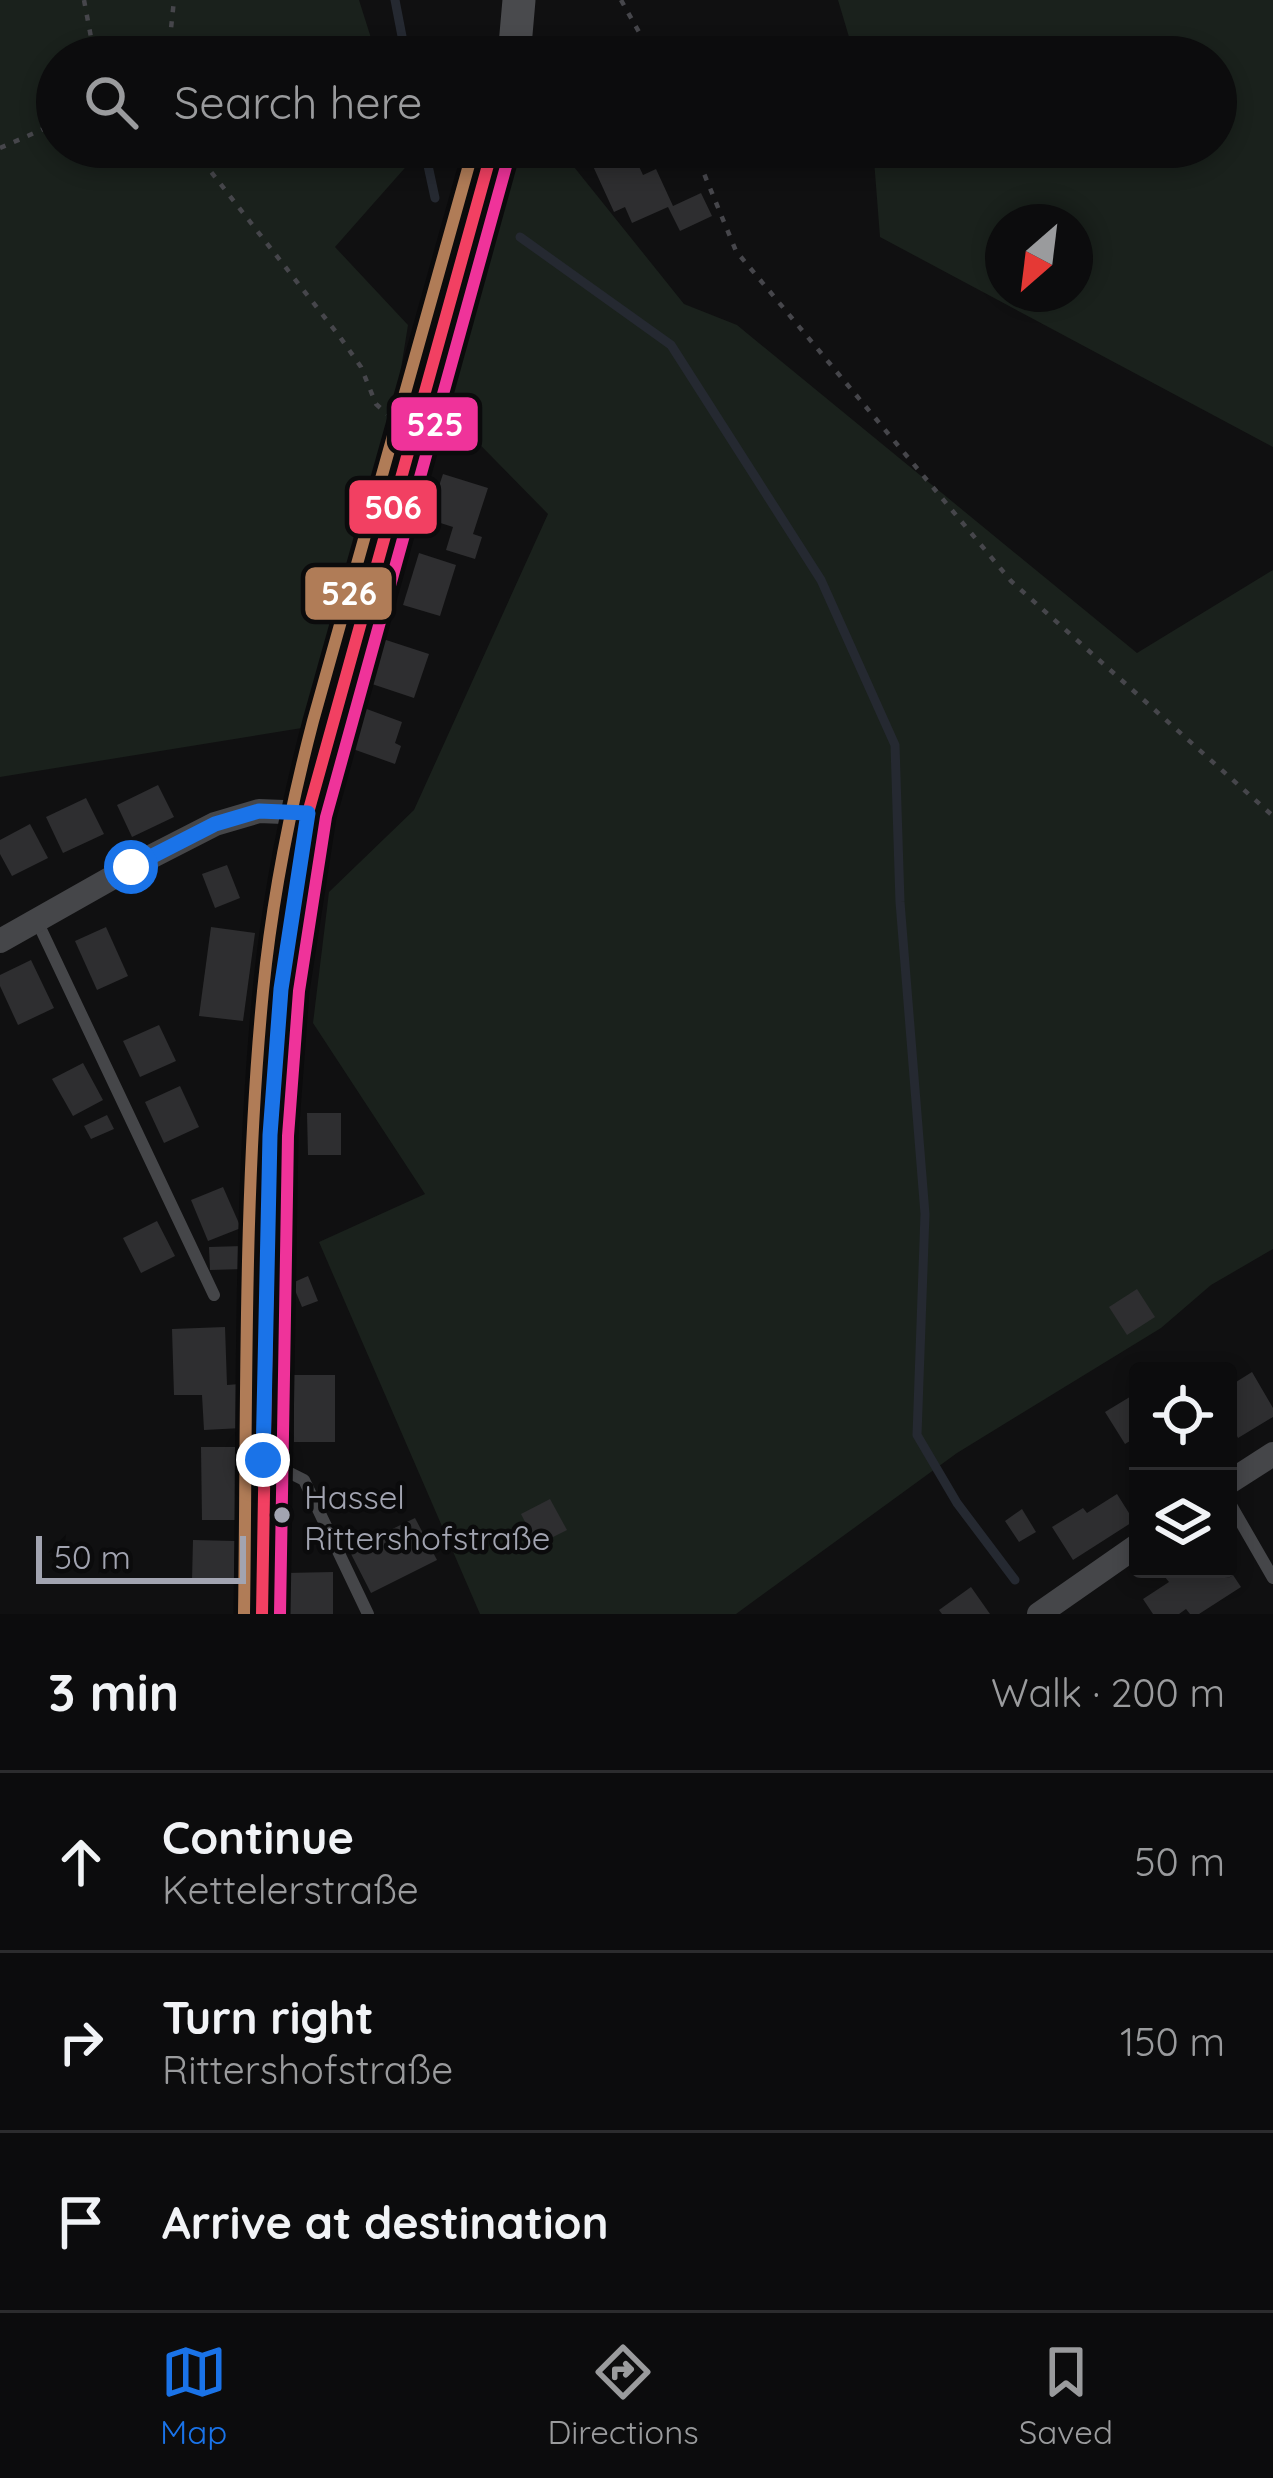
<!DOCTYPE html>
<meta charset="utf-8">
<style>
body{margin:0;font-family:Quicksand,sans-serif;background:#151516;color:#f1f3f6}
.controls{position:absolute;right:36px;bottom:36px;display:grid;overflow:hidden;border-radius:12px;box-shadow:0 6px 18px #0003}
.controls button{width:108px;height:108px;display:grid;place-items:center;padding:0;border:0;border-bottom:3px solid #2c2c2e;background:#0c0c0d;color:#f1f3f6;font:60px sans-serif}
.compass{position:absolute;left:985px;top:204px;width:108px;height:108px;border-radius:50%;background:#0c0c0d;box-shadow:0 6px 18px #0003;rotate:208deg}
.scale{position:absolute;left:36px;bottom:30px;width:210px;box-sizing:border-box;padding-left:12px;border:6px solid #a2a4b1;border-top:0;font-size:33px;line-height:42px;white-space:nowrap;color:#a2a4b1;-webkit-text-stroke:9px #0b0b0c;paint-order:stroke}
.stop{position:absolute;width:36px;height:36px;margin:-27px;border:9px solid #1a73e8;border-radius:50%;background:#fff}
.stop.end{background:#1a73e8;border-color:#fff;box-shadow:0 3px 12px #0008}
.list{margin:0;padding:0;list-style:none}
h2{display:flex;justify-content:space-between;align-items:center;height:156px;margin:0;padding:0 48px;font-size:51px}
h2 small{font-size:39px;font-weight:400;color:#9a9b9d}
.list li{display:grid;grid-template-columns:78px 1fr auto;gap:36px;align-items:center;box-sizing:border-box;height:180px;padding:0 48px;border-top:3px solid #2c2c2e}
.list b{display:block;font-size:45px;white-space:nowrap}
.list p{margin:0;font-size:39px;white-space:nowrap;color:#9a9b9d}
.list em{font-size:39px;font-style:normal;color:#9a9b9d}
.icon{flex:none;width:66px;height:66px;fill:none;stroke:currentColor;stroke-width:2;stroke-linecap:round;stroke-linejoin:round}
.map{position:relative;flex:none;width:1273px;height:1614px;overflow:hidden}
.search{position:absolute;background:#0c0c0d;box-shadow:0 6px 18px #0003;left:36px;right:36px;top:36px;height:132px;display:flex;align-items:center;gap:30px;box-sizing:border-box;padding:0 42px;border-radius:66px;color:#9a9b9d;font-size:45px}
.sheet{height:696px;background:#0c0c0d}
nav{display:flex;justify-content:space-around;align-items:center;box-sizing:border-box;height:168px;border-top:3px solid #2c2c2e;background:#0c0c0d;font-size:33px;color:#9a9b9d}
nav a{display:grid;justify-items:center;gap:6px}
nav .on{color:#1a73e8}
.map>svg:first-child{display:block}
.green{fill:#1a211c;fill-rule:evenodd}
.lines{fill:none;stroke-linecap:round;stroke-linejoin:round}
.stream{stroke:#252931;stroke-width:9}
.building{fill:#2e2e30}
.path{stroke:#46464b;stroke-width:4.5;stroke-dasharray:6 9;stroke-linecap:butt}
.service{stroke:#454649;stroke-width:12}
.minor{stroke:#454649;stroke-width:24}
.secondary{stroke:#494a4d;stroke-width:33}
.bus-1-casing{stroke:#0b0b0c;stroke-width:21}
.bus-2-casing{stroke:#0b0b0c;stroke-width:21}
.bus-3-casing{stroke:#0b0b0c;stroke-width:21}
.bus-1{stroke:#f24062;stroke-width:12}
.bus-2{stroke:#ef339a;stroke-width:12}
.bus-3{stroke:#b07c57;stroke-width:12}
.route{stroke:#1a73e8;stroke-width:15}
.bus-dot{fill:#a2a4b1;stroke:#0b0b0c;stroke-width:4.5}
.labels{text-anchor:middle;stroke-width:9;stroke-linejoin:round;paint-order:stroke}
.bus-label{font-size:33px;fill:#a2a4b1;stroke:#0b0b0c;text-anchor:start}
.line-badge{stroke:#0b0b0c;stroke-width:4.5}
.badge-label{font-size:33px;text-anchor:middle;font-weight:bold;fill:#fff}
</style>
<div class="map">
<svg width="1273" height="1614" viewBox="0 0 1273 1614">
<rect width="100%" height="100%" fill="#101011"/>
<!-- green -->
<g class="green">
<polygon points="0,0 359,0 377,57 57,57 57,147 406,147 411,161 335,247 408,325 399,381 308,727 0,777"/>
<path d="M 838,0 L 1273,0 L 1273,447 L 880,237 L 873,147 L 1216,147 L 1216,57 L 855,57 ZM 1003,222 L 1075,222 L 1075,294 L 1003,294 Z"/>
<polygon points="521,147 558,147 684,304 737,325 1137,653 1273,570 1273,1249 1211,1285 1161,1328 957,1453 736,1614 480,1614 319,1242 425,1194 313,1023 329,892 414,810 548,514 442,406"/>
</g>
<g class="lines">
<!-- stream -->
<g class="stream">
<polyline points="395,0 406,57"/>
<polyline points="424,147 435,198"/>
<polyline points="520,237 671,345 821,580 895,745 900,902 925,1214 917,1435 957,1503 1015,1580"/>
</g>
</g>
<!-- building -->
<g class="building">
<polygon points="600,147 630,147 643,175 656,169 673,206 701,193 712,216 680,231 668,207 632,223 625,207 614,212 587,153"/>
<polygon points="443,474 488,488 473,534 482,537 475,559 446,550 453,527 428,519"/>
<polygon points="419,553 456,565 440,616 403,605"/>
<polygon points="383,639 429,654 414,698 369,683"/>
<polygon points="364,708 402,722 395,743 401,746 395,764 350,748"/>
<polygon points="158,785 174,817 132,837 117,805"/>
<polygon points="86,798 104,834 63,853 46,817"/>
<polygon points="30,824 48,858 12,876 0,854 0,840"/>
<polygon points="227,865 240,898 215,908 202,874"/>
<polygon points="106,927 128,976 97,990 75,941"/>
<polygon points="211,927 255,933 243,1021 199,1016"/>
<polygon points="31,960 54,1008 18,1025 0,986 0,975"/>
<polygon points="159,1025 176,1061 140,1077 123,1041"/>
<polygon points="83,1063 103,1100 73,1116 52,1079"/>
<polygon points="180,1086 199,1127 164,1143 145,1102"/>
<polygon points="307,1113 341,1113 341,1155 308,1155"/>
<polygon points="107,1115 114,1129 91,1139 84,1126"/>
<polygon points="223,1187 241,1228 208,1241 191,1200"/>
<polygon points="157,1221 175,1256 141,1273 123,1238"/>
<polygon points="243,1246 244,1269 210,1270 209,1247"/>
<polygon points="308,1276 318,1301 302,1307 292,1283"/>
<polygon points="1137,1289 1155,1317 1127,1335 1109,1307"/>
<polygon points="225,1327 227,1385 240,1384 242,1428 204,1430 202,1395 174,1395 172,1329"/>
<polygon points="1252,1372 1273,1408 1273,1417 1238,1438 1236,1434 1228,1438 1228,1387"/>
<rect x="294" y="1375" width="41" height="67"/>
<polygon points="1133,1395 1138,1403 1138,1436 1125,1444 1105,1412"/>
<polygon points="201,1447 239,1447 240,1520 202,1520"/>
<polygon points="1117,1494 1134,1521 1073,1560 1052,1527 1083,1508 1087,1513"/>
<polygon points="550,1499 567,1530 537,1545 521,1514"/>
<polygon points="1022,1509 1036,1532 1019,1542 1005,1521"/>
<polygon points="415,1518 437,1560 371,1593 349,1550"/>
<polygon points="193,1540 235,1541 234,1582 192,1581"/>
<polygon points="1178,1569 1229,1569 1241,1587 1199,1614 1190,1614 1186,1609 1179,1614 1153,1614 1143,1599 1169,1582 1165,1577"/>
<polygon points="333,1572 333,1614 287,1614 286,1573"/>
<polygon points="971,1587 990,1614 942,1614 939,1610"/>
</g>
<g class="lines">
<!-- path -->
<g class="path">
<polyline points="84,0 93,48 119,57"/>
<polyline points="621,0 653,57"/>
<polyline points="168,57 174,0"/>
<polyline points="196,147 201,159 340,337 361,367 376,404 387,414"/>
<polyline points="693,147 736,251 1011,581 1273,816"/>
<polyline points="0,148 57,123"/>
</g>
<!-- service -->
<g class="service">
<polyline points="37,921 214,1295"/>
<polyline points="266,1461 304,1480 368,1614"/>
<polyline points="1228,1500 1273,1578"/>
</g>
<!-- minor -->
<g class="minor">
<polyline points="0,941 131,867 215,824 259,811 308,813"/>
<polyline points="1228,1483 1273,1454"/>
<polyline points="1039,1614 1138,1545"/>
</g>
<!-- secondary -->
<g class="secondary">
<polyline points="514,57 519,0"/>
<polyline points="262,1614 270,1135 281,989 308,813 330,726 493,147"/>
</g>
<defs>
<polyline id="bus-1" points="262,1614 270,1135 281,989 308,813 493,147"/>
<polyline id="bus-2" points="280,1614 288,1136 299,991 326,817 510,152"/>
<path id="bus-3" d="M 244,1614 C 247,1407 243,1197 263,991 C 272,900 290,809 313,721 L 474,147"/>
</defs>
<!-- bus-1 casing -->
<use href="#bus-1" class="bus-1-casing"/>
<!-- bus-2 casing -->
<use href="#bus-2" class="bus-2-casing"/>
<!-- bus-3 casing -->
<use href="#bus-3" class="bus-3-casing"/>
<!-- bus-1 -->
<use href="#bus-1" class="bus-1"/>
<!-- bus-2 -->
<use href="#bus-2" class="bus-2"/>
<!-- bus-3 -->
<use href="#bus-3" class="bus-3"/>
</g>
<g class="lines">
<!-- route -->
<polyline class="route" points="131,867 215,824 259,811 308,813 281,989 270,1135 263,1460"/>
</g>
<!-- markers -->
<circle class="bus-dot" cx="282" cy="1515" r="10"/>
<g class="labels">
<!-- bus labels -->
<g class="bus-label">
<text x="304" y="1509">Hassel<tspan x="304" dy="41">Rittershofstraße</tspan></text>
</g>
</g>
<g class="line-badge">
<rect x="389" y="395" width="91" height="58" rx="12" fill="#ef339a"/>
<rect x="347" y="478" width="92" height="58" rx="12" fill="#f24062"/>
<rect x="303" y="565" width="91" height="57" rx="12" fill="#b07c57"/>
</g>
<g class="badge-label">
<text x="435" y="436">525</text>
<text x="393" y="519">506</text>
<text x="349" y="605">526</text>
</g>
</svg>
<div class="controls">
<button><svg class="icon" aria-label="locate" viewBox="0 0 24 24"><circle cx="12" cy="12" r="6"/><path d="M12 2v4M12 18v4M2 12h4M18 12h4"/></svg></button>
<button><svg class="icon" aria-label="layers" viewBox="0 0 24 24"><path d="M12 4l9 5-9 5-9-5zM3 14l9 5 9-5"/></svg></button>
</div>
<svg class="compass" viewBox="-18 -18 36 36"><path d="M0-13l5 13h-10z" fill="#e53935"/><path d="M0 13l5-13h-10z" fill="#9a9b9d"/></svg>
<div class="scale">50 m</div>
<div class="stop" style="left:131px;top:867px"></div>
<div class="stop end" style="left:263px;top:1460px"></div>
<div class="search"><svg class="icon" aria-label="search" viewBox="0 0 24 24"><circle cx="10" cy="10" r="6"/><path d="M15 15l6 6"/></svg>Search here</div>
</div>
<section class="sheet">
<h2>3 min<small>Walk · 200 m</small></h2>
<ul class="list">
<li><svg class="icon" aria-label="ahead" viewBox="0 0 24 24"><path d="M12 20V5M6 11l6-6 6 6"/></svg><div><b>Continue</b><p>Kettelerstraße</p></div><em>50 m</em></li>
<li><svg class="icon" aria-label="right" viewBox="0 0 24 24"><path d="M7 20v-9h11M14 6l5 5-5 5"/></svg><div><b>Turn right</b><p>Rittershofstraße</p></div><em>150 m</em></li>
<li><svg class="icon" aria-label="arrive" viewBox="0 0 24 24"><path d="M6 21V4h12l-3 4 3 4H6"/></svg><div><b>Arrive at destination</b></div></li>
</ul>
</section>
<nav>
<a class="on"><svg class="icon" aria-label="map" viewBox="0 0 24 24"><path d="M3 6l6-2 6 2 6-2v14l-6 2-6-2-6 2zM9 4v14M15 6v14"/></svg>Map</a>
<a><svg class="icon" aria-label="directions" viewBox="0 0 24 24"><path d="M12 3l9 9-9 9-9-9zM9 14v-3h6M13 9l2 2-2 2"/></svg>Directions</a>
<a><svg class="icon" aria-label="saved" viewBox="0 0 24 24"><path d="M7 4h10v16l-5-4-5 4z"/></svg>Saved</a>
</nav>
